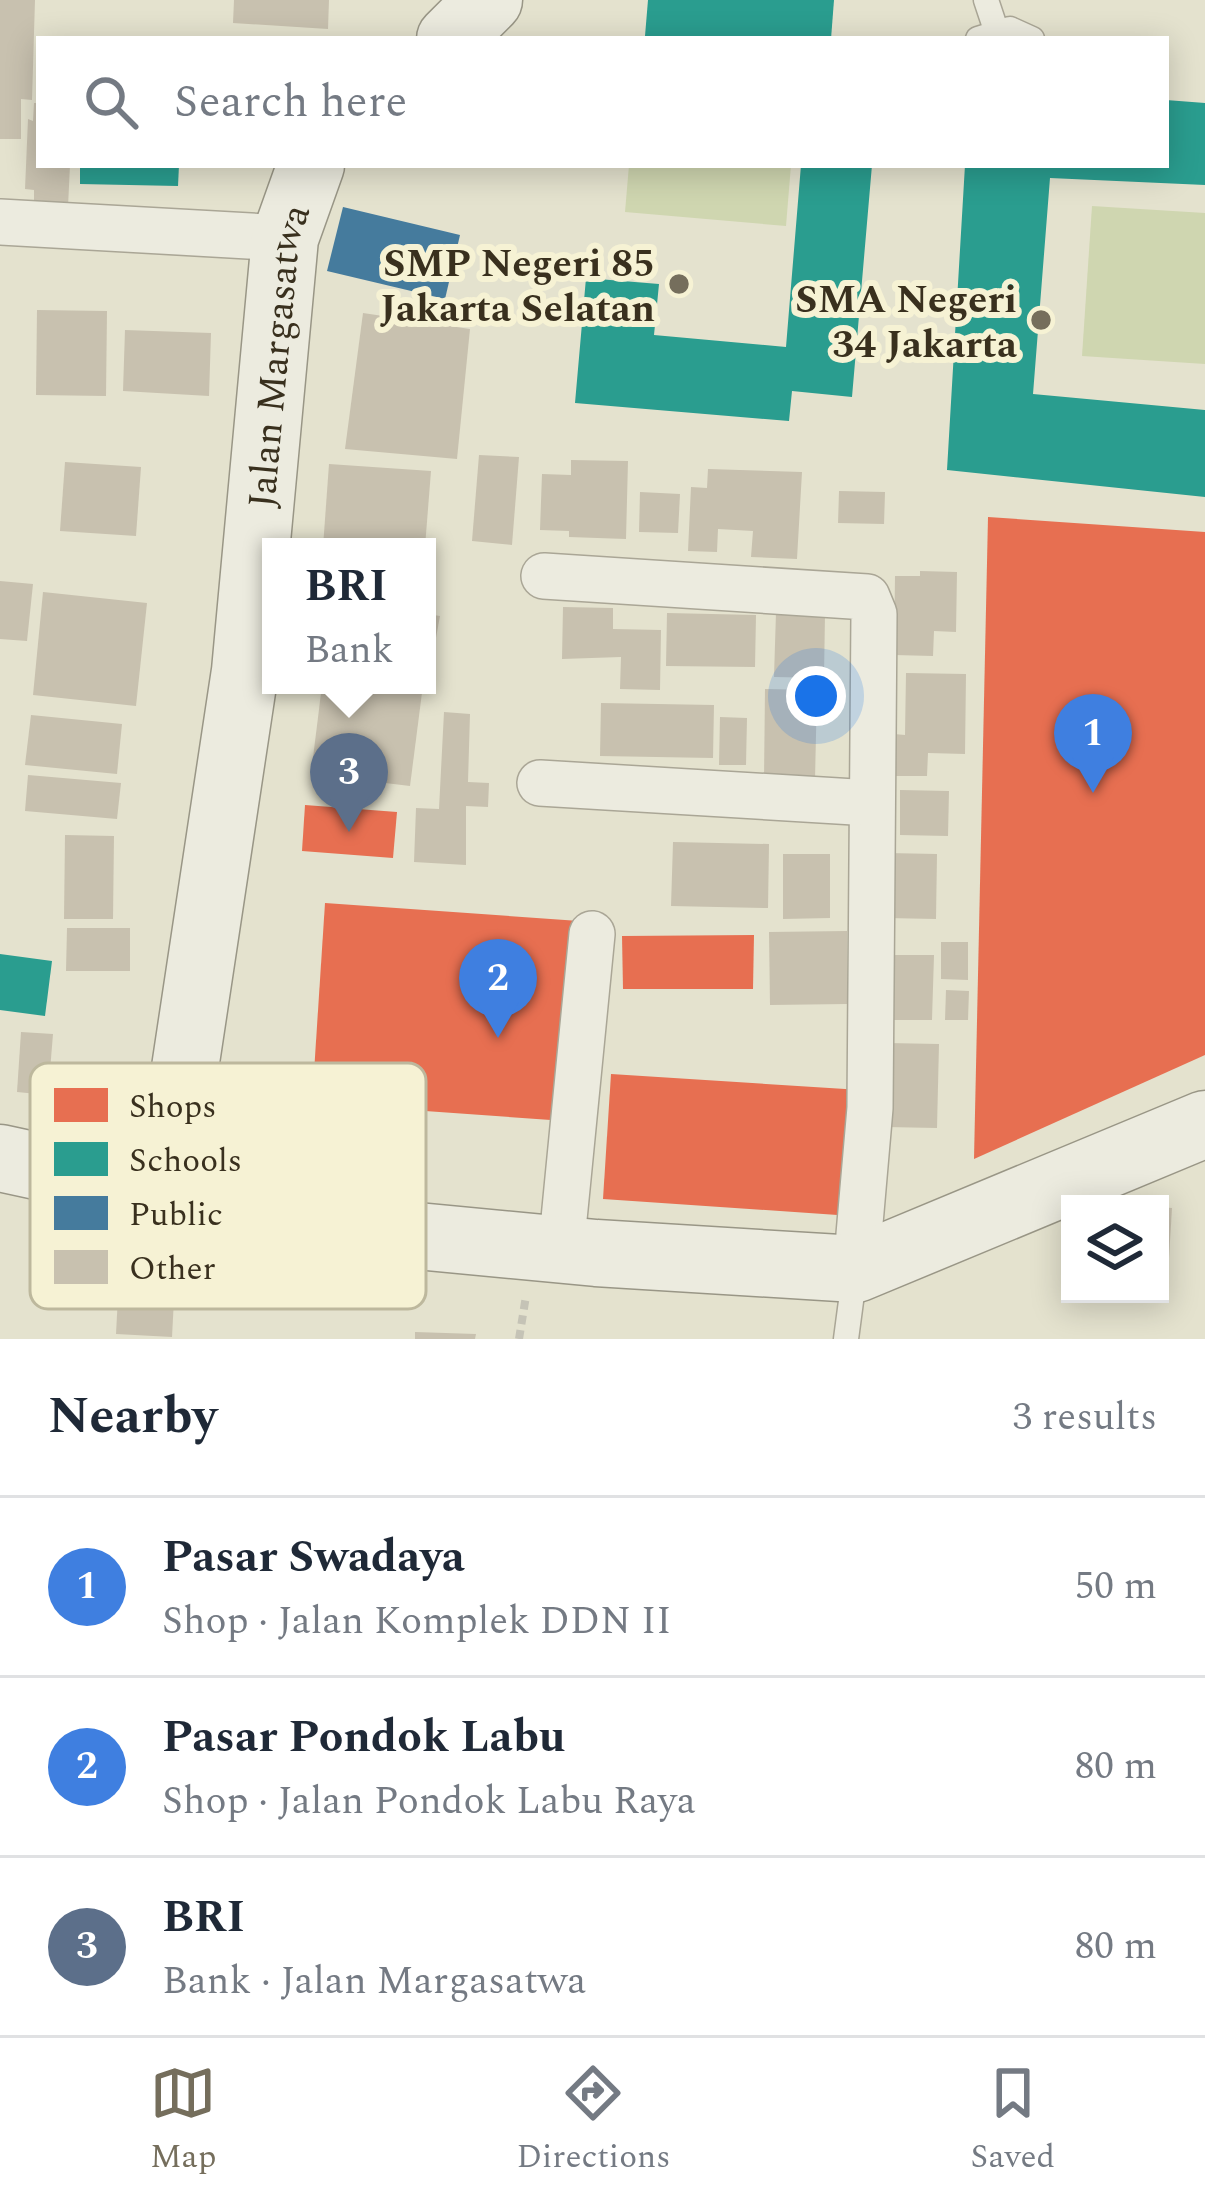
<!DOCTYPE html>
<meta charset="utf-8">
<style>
body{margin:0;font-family:Spectral,serif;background:#f6f6f7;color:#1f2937}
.controls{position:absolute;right:36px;bottom:36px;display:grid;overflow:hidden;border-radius:0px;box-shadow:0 6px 30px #0003}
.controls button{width:108px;height:108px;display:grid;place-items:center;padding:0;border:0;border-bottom:3px solid #e0e1e3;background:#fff;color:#1f2937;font:60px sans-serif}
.you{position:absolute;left:816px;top:696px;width:42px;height:42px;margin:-30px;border:9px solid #fff;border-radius:50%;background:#1a73e8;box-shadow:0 0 0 18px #1a73e833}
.badge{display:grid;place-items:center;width:78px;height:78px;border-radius:50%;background:#756e5c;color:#fff;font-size:39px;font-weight:700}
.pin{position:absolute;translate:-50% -99px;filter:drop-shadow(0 3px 6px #0008)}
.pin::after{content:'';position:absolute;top:63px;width:42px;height:36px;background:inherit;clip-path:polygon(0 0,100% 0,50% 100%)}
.popup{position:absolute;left:262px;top:538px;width:174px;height:156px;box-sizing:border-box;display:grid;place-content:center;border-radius:0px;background:#fff;filter:drop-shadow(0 3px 9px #0005);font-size:39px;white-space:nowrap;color:#747a83}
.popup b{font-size:45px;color:#1f2937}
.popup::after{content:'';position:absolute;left:50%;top:100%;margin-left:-24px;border:24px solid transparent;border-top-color:#fff}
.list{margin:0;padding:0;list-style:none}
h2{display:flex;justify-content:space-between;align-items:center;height:156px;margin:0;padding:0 48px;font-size:51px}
h2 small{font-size:39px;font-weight:400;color:#747a83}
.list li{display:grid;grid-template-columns:78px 1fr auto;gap:36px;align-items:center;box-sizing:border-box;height:180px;padding:0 48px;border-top:3px solid #e0e1e3}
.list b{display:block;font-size:45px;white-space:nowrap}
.list p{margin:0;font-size:39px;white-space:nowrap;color:#747a83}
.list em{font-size:39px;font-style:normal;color:#747a83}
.icon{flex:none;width:66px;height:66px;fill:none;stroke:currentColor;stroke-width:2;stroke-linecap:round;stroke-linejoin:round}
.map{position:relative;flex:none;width:1205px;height:1339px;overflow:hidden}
.search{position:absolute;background:#fff;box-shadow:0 6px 30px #0003;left:36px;right:36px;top:36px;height:132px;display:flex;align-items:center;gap:30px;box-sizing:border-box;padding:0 42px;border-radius:0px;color:#747a83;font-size:45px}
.sheet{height:696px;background:#fff}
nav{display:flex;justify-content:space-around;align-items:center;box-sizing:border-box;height:168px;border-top:3px solid #e0e1e3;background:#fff;font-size:33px;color:#747a83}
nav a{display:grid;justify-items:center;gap:6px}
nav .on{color:#756e5c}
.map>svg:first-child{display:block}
.green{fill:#cfd6b0}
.shops{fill:#e76f51}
.schools{fill:#2a9d8f}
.public{fill:#457b9d}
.building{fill:#c8c1af}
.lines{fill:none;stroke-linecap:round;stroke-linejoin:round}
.lane-casing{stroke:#aaa696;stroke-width:27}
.street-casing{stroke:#aaa696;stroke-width:48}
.secondary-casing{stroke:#999686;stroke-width:69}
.path{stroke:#c5c3b6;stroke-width:8;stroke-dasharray:9 6;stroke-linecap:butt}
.lane{stroke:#ecebdf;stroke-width:24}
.street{stroke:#ecebdf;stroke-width:45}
.secondary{stroke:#ecebdf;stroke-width:66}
.poi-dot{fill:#756e5c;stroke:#f6f2d4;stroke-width:4.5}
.labels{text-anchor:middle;stroke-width:12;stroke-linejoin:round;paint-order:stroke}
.poi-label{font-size:39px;font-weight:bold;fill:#39301e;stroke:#f6f2d4;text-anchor:end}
.street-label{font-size:39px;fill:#39301e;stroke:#f6f2d4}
.key{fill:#f6f2d4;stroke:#bdb89d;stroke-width:3}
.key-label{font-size:33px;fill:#39301e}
</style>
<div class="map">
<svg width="1205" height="1339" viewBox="0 0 1205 1339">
<rect width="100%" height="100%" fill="#e4e2ce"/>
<!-- green -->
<g class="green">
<polygon points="629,165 791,165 786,226 625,212"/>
<polygon points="1092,206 1205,213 1205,364 1082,356"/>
</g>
<!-- shops -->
<g class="shops">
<polygon points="988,517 1205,532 1205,1055 974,1159"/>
<polygon points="305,805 397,812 393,858 302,851"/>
<polygon points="325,903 579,921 565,1121 312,1103"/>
<polygon points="754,935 753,989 623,989 622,936"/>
<polygon points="611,1074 861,1090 852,1216 603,1199"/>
</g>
<!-- schools -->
<g class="schools">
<polygon points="648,0 834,0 831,39 645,36"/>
<polygon points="1166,100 1205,103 1205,185 1050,178 1033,394 1205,410 1205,497 947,470 965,165 1166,165"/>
<polygon points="80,165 179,165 178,186 80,184"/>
<polygon points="801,165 872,165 852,397 792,391 789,421 575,403 586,278 659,284 654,335 786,347"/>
<polygon points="0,954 52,961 45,1016 0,1010"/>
</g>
<!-- public -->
<polygon class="public" points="343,207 460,235 445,299 327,271"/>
<!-- building -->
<g class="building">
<polygon points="0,0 35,0 32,100 21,99 21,139 0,139"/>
<polygon points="234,0 329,0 328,29 233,23"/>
<polygon points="34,103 39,103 39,165 70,165 68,207 34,206 34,190 25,189 28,119 33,121"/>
<polygon points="37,310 107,311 106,396 36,395"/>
<polygon points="363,313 470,329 457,459 345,449"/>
<polygon points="125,330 211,333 209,396 123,391"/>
<polygon points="479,455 519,457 512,545 472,541"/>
<polygon points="571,460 628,461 626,539 569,537 569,531 540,530 542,474 571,475"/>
<polygon points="65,462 141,467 136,536 60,531"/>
<polygon points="329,464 431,471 425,547 323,547"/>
<polygon points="708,469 802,472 797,559 751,557 753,531 718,529 717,552 688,551 691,487 707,488"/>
<polygon points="839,491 885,492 884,524 838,523"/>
<polygon points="640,492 680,494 678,533 639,532"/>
<polygon points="920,571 957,572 956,632 934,631 933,656 894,655 895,576 920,576"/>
<polygon points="0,581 33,584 27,641 0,639"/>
<polygon points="43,592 147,603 136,706 33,695"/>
<polygon points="563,607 613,608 613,629 661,630 660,690 620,689 621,657 562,659"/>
<polygon points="776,612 825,613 824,678 774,677"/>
<polygon points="667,613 756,615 755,667 666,666"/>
<polygon points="427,614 440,616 433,654 427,653"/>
<polygon points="906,673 966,674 965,754 928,753 927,776 893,776 894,734 905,735"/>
<polygon points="322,685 423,685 410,786 311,774"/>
<polygon points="765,689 817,690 815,780 764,779"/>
<polygon points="601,703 714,705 713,758 600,756"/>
<polygon points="444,712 470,714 468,782 489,783 488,807 466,806 466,865 414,862 416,808 439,809"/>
<polygon points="31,715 122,724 117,774 25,765"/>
<polygon points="720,717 747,718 746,765 719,765"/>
<polygon points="28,775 121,783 117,819 25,811"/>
<polygon points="900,790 949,791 948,836 900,835"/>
<polygon points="65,835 114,836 113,919 64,919"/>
<polygon points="673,842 769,844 768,908 671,906"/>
<polygon points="887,853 937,854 936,919 886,918"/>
<polygon points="783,854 830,854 830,918 783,919"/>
<polygon points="67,928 130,928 130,971 66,971"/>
<polygon points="847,931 847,1004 770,1005 769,932"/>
<polygon points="941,942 968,942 968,980 941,979"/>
<polygon points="887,955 934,955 932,1020 886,1020"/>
<polygon points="946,990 969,991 968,1020 945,1020"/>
<polygon points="21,1032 53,1034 48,1095 17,1092"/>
<polygon points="887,1043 939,1044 937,1128 886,1127"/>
<polygon points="1160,1207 1172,1208 1169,1258 1160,1257"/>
<polygon points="52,1219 86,1221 81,1291 47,1288"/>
<polygon points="119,1277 175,1280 172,1337 116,1334"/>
<polygon points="415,1332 476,1334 475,1339 415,1339"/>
</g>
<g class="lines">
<defs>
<g id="lane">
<polyline points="986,0 996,30"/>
<polyline points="978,39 1010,29 1032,39"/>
<polyline points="846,1339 855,1271"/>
</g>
<g id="street">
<polyline points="0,222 285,238"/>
<polyline points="544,576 867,597 874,614 870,1108 856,1269"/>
<polyline points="540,783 871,803"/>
<polyline points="564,1219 592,934"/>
</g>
<g id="secondary">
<polyline points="450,39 489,0"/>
<polyline points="0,1158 189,1199 228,1218 596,1253 856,1269 1205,1124"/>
<path id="s1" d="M 166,1194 L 245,671 L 285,238 L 311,165"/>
</g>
</defs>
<!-- lane casing -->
<use href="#lane" class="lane-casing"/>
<!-- street casing -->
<use href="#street" class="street-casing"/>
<!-- secondary casing -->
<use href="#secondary" class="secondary-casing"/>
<!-- path -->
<polyline class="path" points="519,1339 526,1296"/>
<!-- lane -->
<use href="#lane" class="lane"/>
<!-- street -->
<use href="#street" class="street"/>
<!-- secondary -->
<use href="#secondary" class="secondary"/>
</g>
<!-- markers -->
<g class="poi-dot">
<circle cx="679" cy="284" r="12"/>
<circle cx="1041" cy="320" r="12"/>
</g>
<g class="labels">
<!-- poi labels -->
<g class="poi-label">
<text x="655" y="276">SMP Negeri 85<tspan x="655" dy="45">Jakarta Selatan</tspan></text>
<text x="1017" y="312">SMA Negeri<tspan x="1017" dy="45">34 Jakarta</tspan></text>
</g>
<!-- street labels -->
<g class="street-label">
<text dy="14" stroke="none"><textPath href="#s1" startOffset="846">Jalan Margasatwa</textPath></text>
</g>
</g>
<!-- legend -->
<rect x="30" y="1063" width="396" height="246" rx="18" class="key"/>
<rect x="54" y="1088" width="54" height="34" fill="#e76f51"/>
<rect x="54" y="1142" width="54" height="34" fill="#2a9d8f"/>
<rect x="54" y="1196" width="54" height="34" fill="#457b9d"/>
<rect x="54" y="1250" width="54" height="34" fill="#c8c1af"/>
<g class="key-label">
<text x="129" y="1117">Shops</text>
<text x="129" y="1171">Schools</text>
<text x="129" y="1225">Public</text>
<text x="129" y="1279">Other</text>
</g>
</svg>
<div class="controls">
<button><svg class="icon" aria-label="layers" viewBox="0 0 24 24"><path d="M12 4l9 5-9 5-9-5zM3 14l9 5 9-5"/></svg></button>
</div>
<div class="you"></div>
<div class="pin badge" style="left:1093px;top:793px;background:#3f7fe0">1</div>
<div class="pin badge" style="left:498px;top:1038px;background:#3f7fe0">2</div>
<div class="pin badge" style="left:349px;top:832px;background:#5c6f8a">3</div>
<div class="popup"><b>BRI</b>Bank</div>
<div class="search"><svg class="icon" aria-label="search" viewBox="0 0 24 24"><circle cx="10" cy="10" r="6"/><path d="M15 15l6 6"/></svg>Search here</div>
</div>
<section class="sheet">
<h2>Nearby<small>3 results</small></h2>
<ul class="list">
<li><span class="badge" style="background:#3f7fe0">1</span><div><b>Pasar Swadaya</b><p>Shop · Jalan Komplek DDN II</p></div><em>50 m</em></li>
<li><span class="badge" style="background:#3f7fe0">2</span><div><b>Pasar Pondok Labu</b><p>Shop · Jalan Pondok Labu Raya</p></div><em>80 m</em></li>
<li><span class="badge" style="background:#5c6f8a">3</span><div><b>BRI</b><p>Bank · Jalan Margasatwa</p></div><em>80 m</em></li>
</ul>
</section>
<nav>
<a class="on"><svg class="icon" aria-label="map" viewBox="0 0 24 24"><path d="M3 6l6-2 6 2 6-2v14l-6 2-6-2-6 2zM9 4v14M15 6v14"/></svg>Map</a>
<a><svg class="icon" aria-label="directions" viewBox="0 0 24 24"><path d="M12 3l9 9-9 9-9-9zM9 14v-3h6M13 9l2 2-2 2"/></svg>Directions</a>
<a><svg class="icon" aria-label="saved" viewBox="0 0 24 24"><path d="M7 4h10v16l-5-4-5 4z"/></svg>Saved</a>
</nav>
